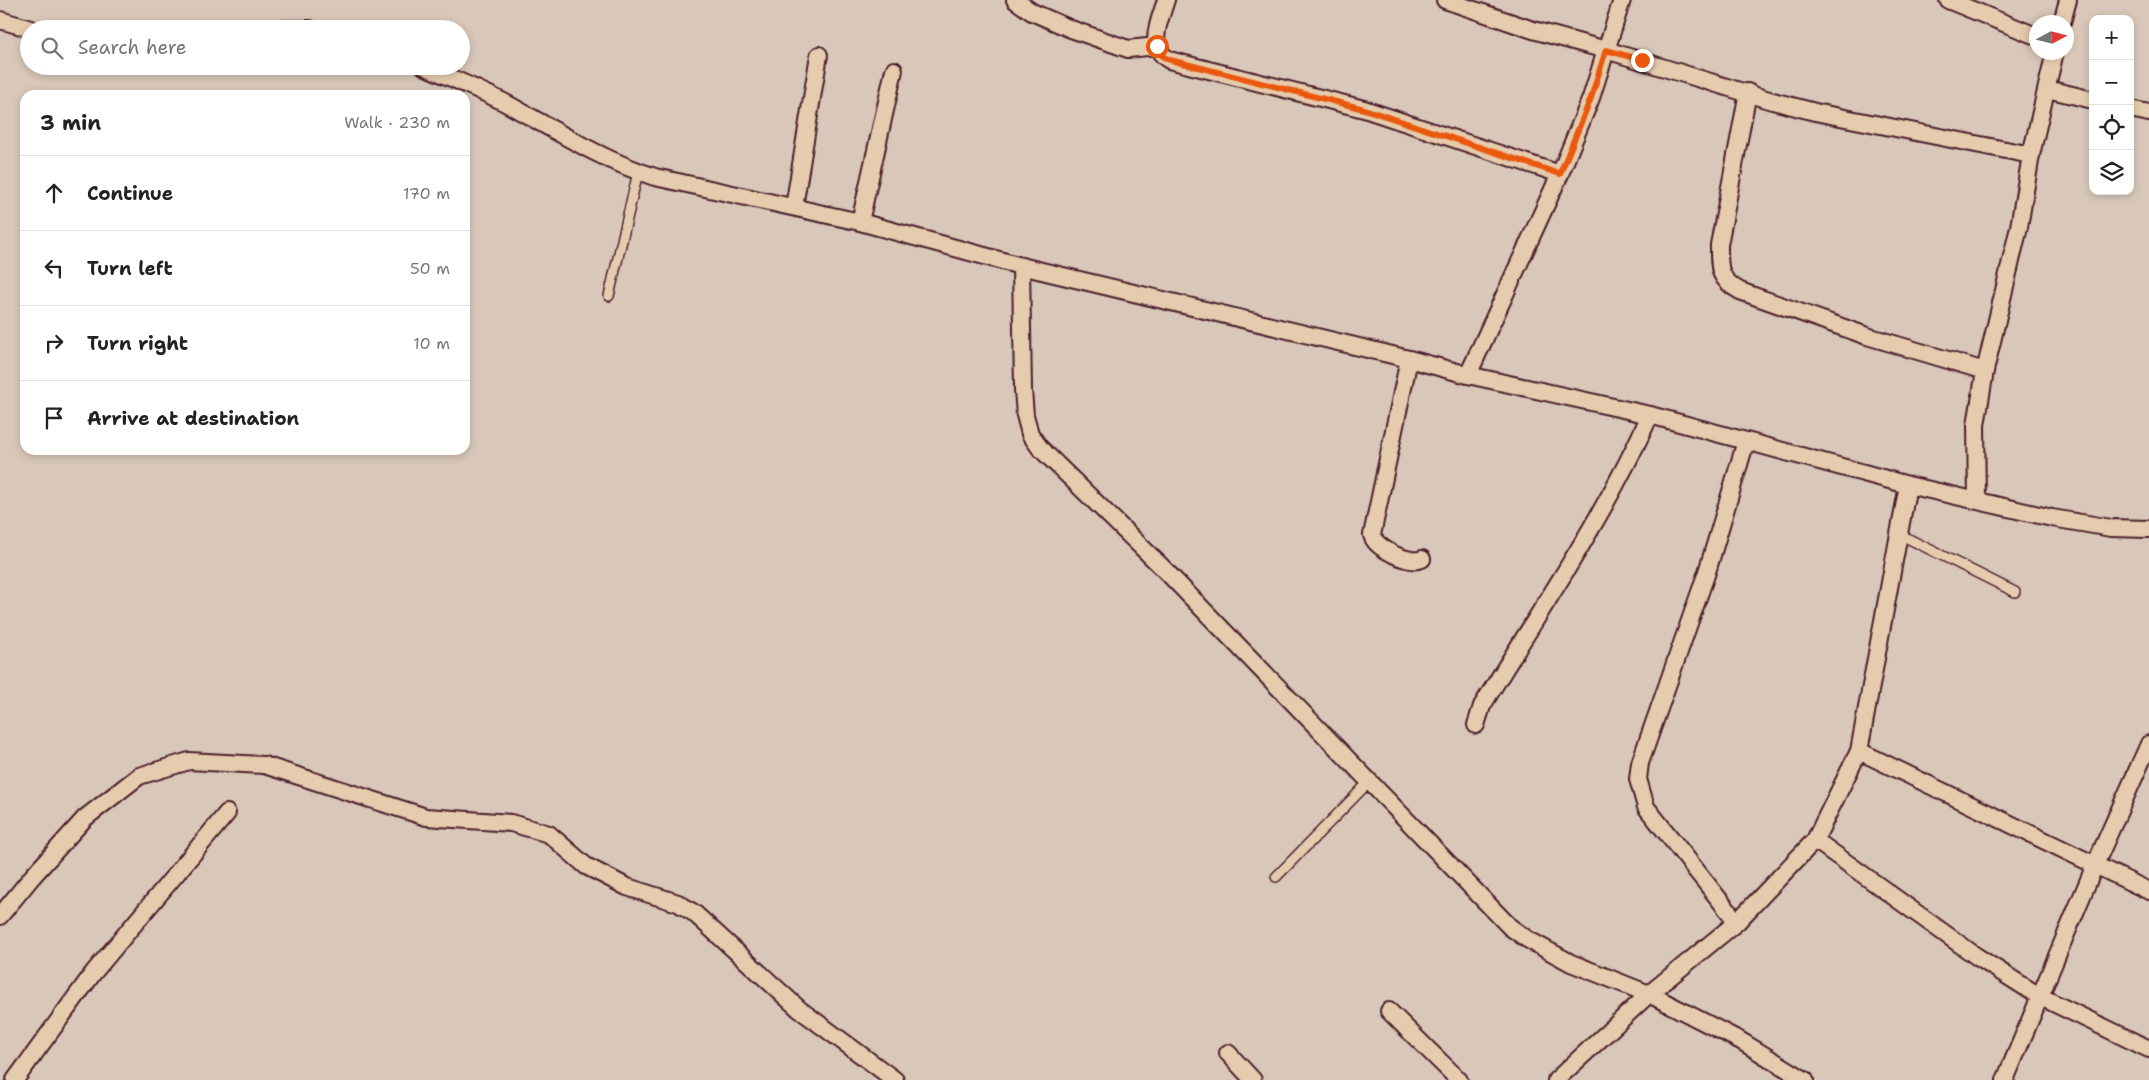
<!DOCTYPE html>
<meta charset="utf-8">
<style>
body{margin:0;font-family:"Shantell Sans",sans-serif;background:#f2f2f2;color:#222}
.controls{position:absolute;right:15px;top:15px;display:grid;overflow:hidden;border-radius:10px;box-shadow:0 2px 8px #0003}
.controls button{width:45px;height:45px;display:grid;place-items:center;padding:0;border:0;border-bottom:1px solid #e0e0e0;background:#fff;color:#222;font:25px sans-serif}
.compass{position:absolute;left:2029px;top:15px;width:45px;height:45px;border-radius:50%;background:#fff;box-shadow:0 2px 8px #0003;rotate:83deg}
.stop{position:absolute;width:15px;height:15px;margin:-11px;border:4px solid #ea580c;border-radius:50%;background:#fff}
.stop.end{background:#ea580c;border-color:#fff;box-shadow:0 1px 5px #0008}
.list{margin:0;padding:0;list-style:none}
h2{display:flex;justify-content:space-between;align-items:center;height:65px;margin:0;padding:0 20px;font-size:21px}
h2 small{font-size:16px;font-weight:400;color:#767676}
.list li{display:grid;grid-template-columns:32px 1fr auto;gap:15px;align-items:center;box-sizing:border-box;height:75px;padding:0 20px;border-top:1px solid #e0e0e0}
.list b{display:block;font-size:19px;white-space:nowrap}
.list em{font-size:16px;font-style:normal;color:#767676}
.icon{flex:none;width:28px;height:28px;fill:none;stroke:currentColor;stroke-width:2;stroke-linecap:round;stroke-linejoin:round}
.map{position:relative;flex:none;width:2149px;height:1080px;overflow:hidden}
.search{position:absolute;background:#fff;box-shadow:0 2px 8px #0003;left:20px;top:20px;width:450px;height:55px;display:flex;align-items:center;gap:12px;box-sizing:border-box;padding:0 18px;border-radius:28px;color:#767676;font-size:19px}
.panel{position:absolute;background:#fff;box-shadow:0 2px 8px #0003;left:20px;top:90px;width:450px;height:365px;border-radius:15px}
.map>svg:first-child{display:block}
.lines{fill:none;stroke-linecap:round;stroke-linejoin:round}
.lane-casing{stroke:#4a1f2b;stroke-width:12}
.street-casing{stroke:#4a1f2b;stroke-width:20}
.lane{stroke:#e6ccae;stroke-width:9}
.street{stroke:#e6ccae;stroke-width:16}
.route{stroke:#ea580c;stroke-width:6}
</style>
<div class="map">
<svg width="2149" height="1080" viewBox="0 0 2149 1080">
<rect width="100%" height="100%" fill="#d9c8b9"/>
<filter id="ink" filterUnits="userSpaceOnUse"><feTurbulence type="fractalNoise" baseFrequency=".02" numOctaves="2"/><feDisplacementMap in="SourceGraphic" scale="10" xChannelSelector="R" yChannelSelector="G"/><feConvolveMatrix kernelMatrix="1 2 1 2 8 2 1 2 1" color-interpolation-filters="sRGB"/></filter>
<g filter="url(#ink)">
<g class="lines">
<defs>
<g id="lane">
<polyline points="609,296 638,172"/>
<polyline points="1899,534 2015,592"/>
<polyline points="1276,877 1369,782"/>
</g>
<g id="street">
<polyline points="1015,0 1032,12 1071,29 1128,49 1157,46"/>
<path d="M 1166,0 C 1160,20 1146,46 1169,60 L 1364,109 L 1560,174"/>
<polyline points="1445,0 1533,30 1606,50 1769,100 1815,112 2031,155"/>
<polyline points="1948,0 2036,36"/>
<polyline points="0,20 31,29"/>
<polyline points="2062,22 2068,0"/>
<polyline points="220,29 310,29"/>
<path d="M 424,66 C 453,79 484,91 511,106 C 558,132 604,161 655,177 L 860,222 L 1021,266 L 1409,359 L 1468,375 L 1650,415 L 1908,485 L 2052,518 L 2111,528 L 2149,529"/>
<polyline points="2047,89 2093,100"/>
<path d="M 1748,92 L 1719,245 C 1719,268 1718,279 1740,291 L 1867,336 L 1985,371"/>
<polyline points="2130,109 2149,113"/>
<polyline points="794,207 819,55"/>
<polyline points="860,222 894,70"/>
<polyline points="1021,266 1023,390 1025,415 1030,434 1040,448 1162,567 1510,927 1527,939 1571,963 1649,994 1741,1041 1805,1080"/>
<path d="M 1409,359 L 1372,535 C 1375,548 1409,565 1422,559"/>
<polyline points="1468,375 1560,174 1591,98 1622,0"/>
<polyline points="1977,499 1976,425 1985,371 2019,227 2031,155 2055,52"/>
<path d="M 1476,725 L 1482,706 C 1540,610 1604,518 1650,415"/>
<polyline points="1859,751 2149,891"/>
<polyline points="1815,840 1976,956 2039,996 2149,1049"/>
<polyline points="0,916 32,877 85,818 139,776 189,761 264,765 426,817 511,823 549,834 586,866 627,887 678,903 694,913 799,1009 895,1080"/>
<polyline points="1737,922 1646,807 1638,779 1640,763 1707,572 1746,441"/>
<polyline points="1389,1011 1459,1080"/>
<polyline points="1228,1053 1253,1080"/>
<polyline points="15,1080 94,972 227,813"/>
<polyline points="1556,1080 1649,994 1737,922 1815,840 1859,751 1908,485"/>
<polyline points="2005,1080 2095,865 2149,744"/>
</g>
</defs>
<!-- lane casing -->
<use href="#lane" class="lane-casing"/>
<!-- street casing -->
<use href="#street" class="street-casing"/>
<!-- lane -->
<use href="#lane" class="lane"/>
<!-- street -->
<use href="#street" class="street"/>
</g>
</g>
<g class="lines" filter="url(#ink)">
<!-- route -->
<polyline class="route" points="1157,46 1162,56 1170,60 1364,109 1560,174 1591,98 1606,50 1642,60"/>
</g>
</svg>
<div class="controls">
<button>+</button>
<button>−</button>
<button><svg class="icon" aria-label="locate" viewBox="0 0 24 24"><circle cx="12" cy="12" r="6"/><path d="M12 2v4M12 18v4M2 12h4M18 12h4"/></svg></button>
<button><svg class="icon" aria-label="layers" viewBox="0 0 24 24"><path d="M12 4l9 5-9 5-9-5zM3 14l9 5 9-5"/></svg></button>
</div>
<svg class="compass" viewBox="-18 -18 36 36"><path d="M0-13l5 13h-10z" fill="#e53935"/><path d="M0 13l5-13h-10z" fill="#767676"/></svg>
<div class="stop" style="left:1157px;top:46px"></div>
<div class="stop end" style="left:1642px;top:60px"></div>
<div class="search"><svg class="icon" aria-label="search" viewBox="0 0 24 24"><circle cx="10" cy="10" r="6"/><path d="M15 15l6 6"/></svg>Search here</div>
<section class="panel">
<h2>3 min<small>Walk · 230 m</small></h2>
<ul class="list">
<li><svg class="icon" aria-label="ahead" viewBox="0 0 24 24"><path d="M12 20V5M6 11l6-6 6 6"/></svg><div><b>Continue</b></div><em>170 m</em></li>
<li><svg class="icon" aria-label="left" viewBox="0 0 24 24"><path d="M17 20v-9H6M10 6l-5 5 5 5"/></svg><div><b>Turn left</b></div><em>50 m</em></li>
<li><svg class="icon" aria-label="right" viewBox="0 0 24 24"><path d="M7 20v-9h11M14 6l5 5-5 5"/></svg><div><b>Turn right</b></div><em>10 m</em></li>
<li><svg class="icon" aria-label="arrive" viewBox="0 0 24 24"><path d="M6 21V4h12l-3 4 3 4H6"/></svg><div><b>Arrive at destination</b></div></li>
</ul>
</section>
</div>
